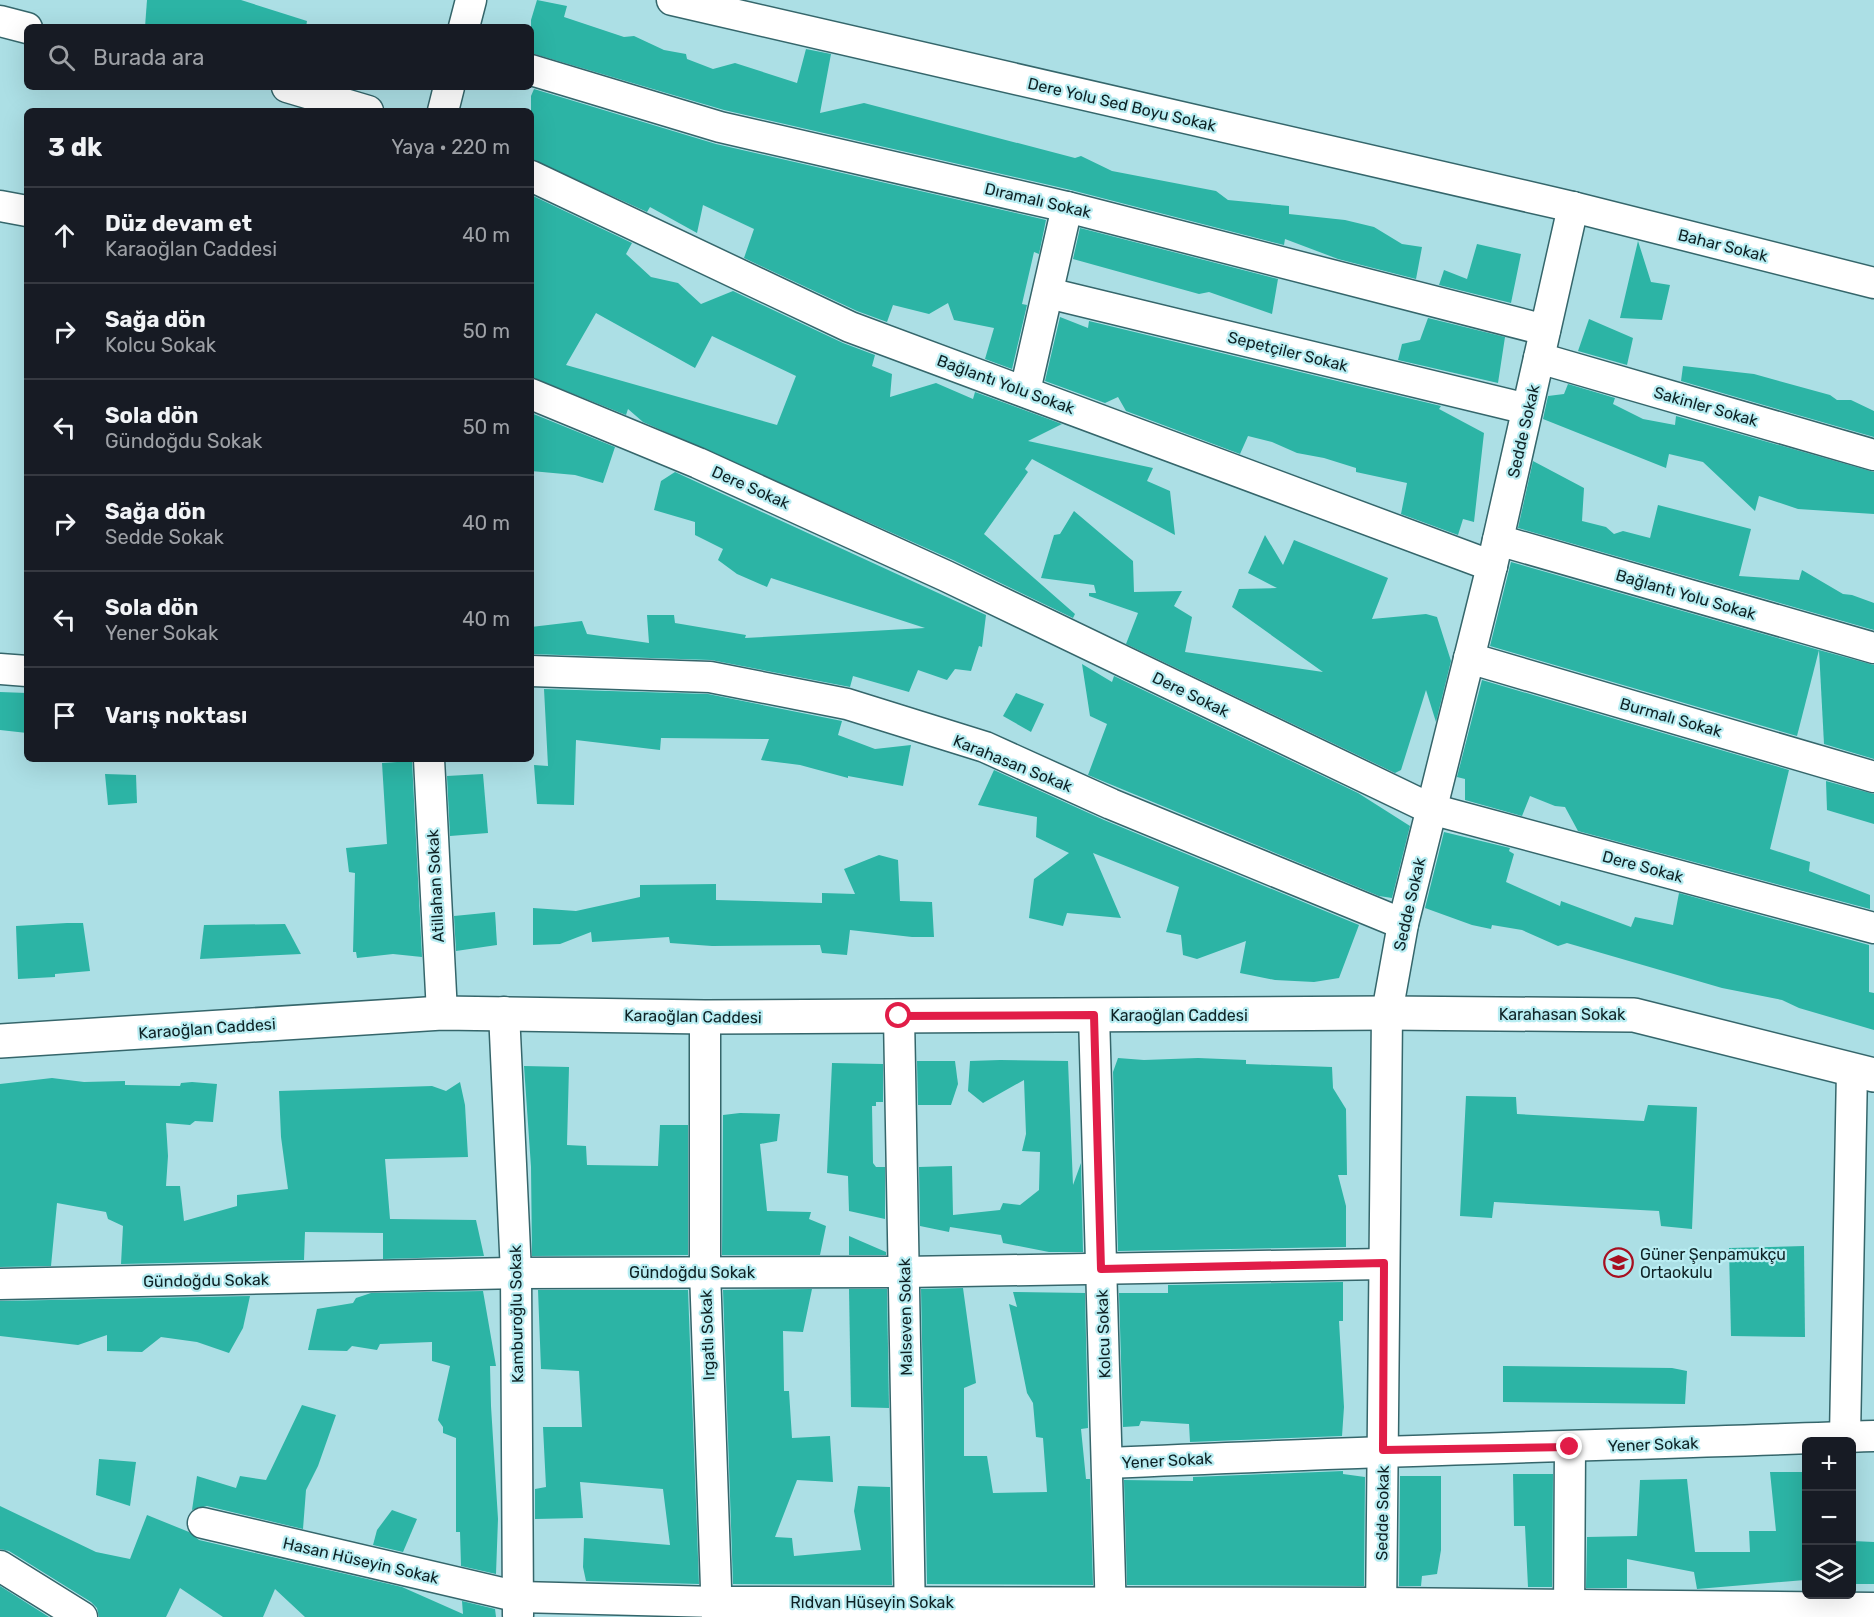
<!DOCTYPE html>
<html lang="tr">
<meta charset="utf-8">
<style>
body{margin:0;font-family:Rubik,sans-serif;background:#20242c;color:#f1f3f6}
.controls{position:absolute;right:18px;bottom:18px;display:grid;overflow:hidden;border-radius:9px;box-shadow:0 6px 24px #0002}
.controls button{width:54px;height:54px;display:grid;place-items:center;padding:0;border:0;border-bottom:2px solid #363941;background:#171b24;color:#f1f3f6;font:30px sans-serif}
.stop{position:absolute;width:18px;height:18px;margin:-14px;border:4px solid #e11d48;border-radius:50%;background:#fff}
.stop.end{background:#e11d48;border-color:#fff;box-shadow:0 2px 6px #0008}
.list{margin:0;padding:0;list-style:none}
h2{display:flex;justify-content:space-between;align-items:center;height:78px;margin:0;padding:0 24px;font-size:26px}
h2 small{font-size:20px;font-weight:400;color:#9ea1a6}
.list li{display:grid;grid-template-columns:39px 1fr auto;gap:18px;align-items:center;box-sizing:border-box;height:96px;padding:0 24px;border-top:2px solid #363941}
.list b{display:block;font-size:22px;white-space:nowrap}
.list p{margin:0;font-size:20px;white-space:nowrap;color:#9ea1a6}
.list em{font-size:20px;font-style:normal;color:#9ea1a6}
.icon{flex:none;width:33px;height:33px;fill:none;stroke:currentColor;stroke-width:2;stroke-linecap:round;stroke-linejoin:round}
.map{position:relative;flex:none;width:1874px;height:1617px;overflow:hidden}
.search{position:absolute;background:#171b24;box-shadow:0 6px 24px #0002;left:24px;top:24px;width:510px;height:66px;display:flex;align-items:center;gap:15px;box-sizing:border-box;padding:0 21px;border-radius:9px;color:#9ea1a6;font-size:22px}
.panel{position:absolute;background:#171b24;box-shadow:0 6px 24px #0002;left:24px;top:108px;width:510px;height:654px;border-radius:9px}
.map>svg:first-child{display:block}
.building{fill:#2cb4a5;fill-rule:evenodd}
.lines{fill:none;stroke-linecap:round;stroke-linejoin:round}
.minor-casing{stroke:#35666b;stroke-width:33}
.tertiary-casing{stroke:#35666b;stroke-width:36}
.minor{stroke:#fff;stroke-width:30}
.tertiary{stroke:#fff;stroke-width:33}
.route{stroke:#e11d48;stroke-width:8}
.labels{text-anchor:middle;stroke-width:4.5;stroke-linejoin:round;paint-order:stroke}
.street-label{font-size:16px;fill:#0e2225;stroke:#b9edf2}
.poi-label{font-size:16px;fill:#0e2225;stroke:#b9edf2;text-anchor:start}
</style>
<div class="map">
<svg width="1874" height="1617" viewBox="0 0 1874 1617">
<rect width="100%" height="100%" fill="#acdfe5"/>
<!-- building -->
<g class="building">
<polygon points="147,0 241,0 307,21 306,27 145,27"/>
<polygon points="537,0 567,6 564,17 624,37 634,36 664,50 686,54 687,59 713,69 735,63 797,83 806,49 831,54 820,113 864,103 1075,158 1081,156 1112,171 1216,191 1228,200 1289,206 1289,214 1345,220 1374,227 1402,244 1422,247 1416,279 1338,259 1285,239 1284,245 1071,190 724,110 531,53 531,20"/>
<polygon points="534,89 716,144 1046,220 1039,254 1034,252 1022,304 1027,305 1012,369 985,359 994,328 954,320 948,303 929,314 893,305 887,322 857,311 744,258 754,229 703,205 697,233 650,207 647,212 531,159 531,96"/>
<path d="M 531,195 L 632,243 L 626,254 L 651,277 L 678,283 L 701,304 L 733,291 L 843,343 L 875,355 L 872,366 L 892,374 L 890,397 L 936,383 L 973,399 L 975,392 L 1062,424 L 1028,441 L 1153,468 L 1147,481 L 1170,491 L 1175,535 L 1032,459 L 1025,469 L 1028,472 L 984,534 L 1075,614 L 1073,618 L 953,560 L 643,422 L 628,409 L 626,415 L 531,377 ZM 596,313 L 695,368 L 712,336 L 796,376 L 777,425 L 566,365 Z"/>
<polygon points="1080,228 1278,279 1272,314 1209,292 1199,294 1073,259"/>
<polygon points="1638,241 1651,282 1670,285 1662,320 1620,318"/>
<polygon points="1477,244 1521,254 1511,303 1439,285 1444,270 1467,279"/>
<polygon points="1060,317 1088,328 1089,321 1441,406 1439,409 1484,433 1474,522 1463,519 1458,535 1401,514 1407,483 1356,472 1356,468 1324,458 1297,453 1272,442 1248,436 1240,454 1126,411 1118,397 1105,403 1045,381"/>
<polygon points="1428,318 1505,337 1498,383 1398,360 1402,344 1420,340"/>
<polygon points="1589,319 1633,338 1627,365 1578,351"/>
<polygon points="1683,366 1754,374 1830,395 1837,400 1851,400 1874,411 1874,437 1681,381"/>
<polygon points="1568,384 1615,398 1613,404 1643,419 1675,425 1676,416 1874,472 1874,514 1798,509 1759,496 1755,511 1703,462 1669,454 1666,468 1543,419 1548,396 1564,394"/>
<polygon points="531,413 615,447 603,483 575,475 531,471"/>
<polygon points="1533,461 1584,488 1582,521 1606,527 1614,534 1623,531 1650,538 1658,505 1751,529 1739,576 1799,580 1802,570 1843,594 1852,595 1874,603 1874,630 1518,528"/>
<polygon points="675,472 986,615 982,647 979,646 971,671 955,669 947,680 918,670 909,692 853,676 850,687 711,660 531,654 531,627 582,621 587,634 649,643 647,615 674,615 675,623 746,635 745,638 925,628 771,578 767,587 737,574 718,560 723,549 695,535 695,522 654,510 661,481"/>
<polygon points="1074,511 1133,561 1134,592 1182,591 1174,606 1192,617 1185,652 1323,672 1232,607 1239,589 1277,588 1248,573 1265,535 1283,565 1294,540 1388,578 1372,619 1426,614 1437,617 1451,661 1436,722 1426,690 1401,770 1395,773 1126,644 1138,613 1089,596 1089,593 1096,593 1094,585 1041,578 1054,535 1060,534"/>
<polygon points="1511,562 1819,650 1797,736 1490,646"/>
<polygon points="1819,650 1874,665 1874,759 1824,744"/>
<polygon points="1082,664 1112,682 1114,676 1358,793 1410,826 1392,898 1379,896 1088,775 1107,724 1090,716"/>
<polygon points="1482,680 1789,770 1770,849 1810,862 1809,871 1870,895 1870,909 1578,831 1565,807 1555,806 1530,796 1522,816 1465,800 1465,779 1457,777"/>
<polygon points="544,689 708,694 842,721 838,735 875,749 911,745 903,786 848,776 848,778 800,765 761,760 769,739 661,738 660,750 576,740 574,805 537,804 534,765 548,766"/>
<polygon points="0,692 27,693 27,733 0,730"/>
<polygon points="1016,693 1044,704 1031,732 1003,716"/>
<polygon points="412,761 422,957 393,954 357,958 356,952 353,952 355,873 349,872 346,848 387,844 382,763"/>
<polygon points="994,770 1104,820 1359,925 1339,978 1314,982 1275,980 1240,973 1246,941 1197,959 1183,955 1181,935 1166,932 1179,887 1093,853 1121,918 1067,913 1063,926 1029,918 1034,879 1069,853 1036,837 1037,817 978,805"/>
<polygon points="105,774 136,775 137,803 108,805"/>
<polygon points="483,774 488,833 450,836 447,776"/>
<polygon points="1826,781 1874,794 1874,824 1827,810"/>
<polygon points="1444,832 1510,848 1509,851 1514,854 1506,882 1560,906 1561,901 1631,927 1635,917 1673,925 1679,893 1869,945 1869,992 1874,993 1874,1030 1799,1008 1782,1000 1722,988 1567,943 1558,946 1522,930 1492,925 1491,929 1472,925 1425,908"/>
<polygon points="879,855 898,860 900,901 932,902 934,937 912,937 850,930 847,955 822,953 820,945 712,946 670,943 669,937 592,942 591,932 560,944 533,945 533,908 576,911 640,897 640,885 716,884 716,900 822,903 822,893 855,894 844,869"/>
<polygon points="495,912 497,945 456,951 454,916"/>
<polygon points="67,923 83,923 90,971 55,974 55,977 18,979 16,926"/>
<polygon points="285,924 301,954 200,959 204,925"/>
<polygon points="1118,1058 1144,1060 1198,1058 1246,1060 1246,1064 1332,1067 1333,1088 1346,1109 1347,1175 1338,1175 1346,1206 1346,1247 1118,1251 1113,1072"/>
<polygon points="1000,1060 1068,1061 1073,1185 1081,1163 1083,1252 1049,1252 1003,1243 1001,1235 950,1227 949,1232 920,1226 919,1167 952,1166 953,1215 1000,1210 1003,1203 1020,1205 1039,1190 1040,1152 1022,1151 1026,1134 1024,1080 983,1103 968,1091 970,1061"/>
<polygon points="917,1061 955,1061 958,1084 951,1105 918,1105"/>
<polygon points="832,1063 883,1064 883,1102 876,1102 876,1106 872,1106 873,1163 876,1167 885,1167 885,1219 849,1211 848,1176 827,1173"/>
<polygon points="524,1066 569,1067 567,1145 586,1146 587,1165 658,1166 660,1125 688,1125 688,1255 532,1256 531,1167"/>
<polygon points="52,1078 84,1082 125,1081 125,1085 180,1086 181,1083 192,1082 217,1084 213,1122 195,1121 190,1125 166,1123 168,1156 166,1186 180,1186 184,1221 237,1206 237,1195 288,1189 281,1137 279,1091 432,1086 446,1091 460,1082 465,1105 468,1157 385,1159 390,1219 476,1220 484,1256 383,1259 383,1233 305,1232 304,1260 121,1264 123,1226 108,1219 106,1212 57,1203 51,1266 0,1267 0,1084"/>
<polygon points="1466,1096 1516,1097 1517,1114 1644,1121 1648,1105 1697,1107 1692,1229 1661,1226 1659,1211 1494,1202 1492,1218 1460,1216"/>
<polygon points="740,1113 780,1114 777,1141 760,1144 767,1211 811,1212 809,1219 826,1226 820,1255 722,1255 723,1115"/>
<polygon points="849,1236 886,1252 886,1255 849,1255"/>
<polygon points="1804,1246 1805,1337 1731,1336 1729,1248"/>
<polygon points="1343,1282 1343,1321 1339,1321 1344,1407 1342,1436 1190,1442 1189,1424 1141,1421 1139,1426 1123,1427 1119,1293 1168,1293 1168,1285"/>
<polygon points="963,1288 976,1383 964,1388 964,1456 987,1456 993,1493 1047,1492 1043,1438 1036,1437 1033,1403 1027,1393 1009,1304 1017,1307 1013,1292 1085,1293 1088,1428 1081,1429 1086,1479 1090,1479 1093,1585 927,1584 921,1289"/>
<polygon points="812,1289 803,1332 783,1331 784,1391 789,1391 792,1438 830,1436 833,1482 797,1480 775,1537 792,1538 794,1556 861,1550 854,1511 858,1486 890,1487 892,1585 733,1584 723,1290"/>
<polygon points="849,1289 887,1289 889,1408 851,1407"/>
<polygon points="538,1290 688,1290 699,1584 586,1581 583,1567 584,1538 670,1545 663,1489 580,1482 583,1518 535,1519 535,1489 546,1487 543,1427 582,1427 579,1371 541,1369"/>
<polygon points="483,1291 496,1366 490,1366 491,1406 498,1519 496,1574 461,1566 460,1532 456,1532 456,1438 443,1433 443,1427 438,1420 450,1366 432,1361 432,1342 380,1344 377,1350 352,1346 347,1351 308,1350 317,1309 353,1303 356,1298 371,1293"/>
<polygon points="250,1296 243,1328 229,1353 197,1342 161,1337 142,1352 107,1351 107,1335 78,1345 0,1336 0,1301"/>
<polygon points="1503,1366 1672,1368 1687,1371 1685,1404 1503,1402"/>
<polygon points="302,1405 336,1415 318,1466 306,1490 303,1529 207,1506 192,1510 197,1476 236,1488 240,1476 266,1480"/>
<polygon points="99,1459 136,1462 130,1506 96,1495"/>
<polygon points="1343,1471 1343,1474 1365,1477 1364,1586 1127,1585 1124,1480 1193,1481 1193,1477"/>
<polygon points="1770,1472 1803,1472 1806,1590 1805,1580 1697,1589 1694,1572 1627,1559 1627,1588 1586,1588 1587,1537 1637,1536 1640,1480 1687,1479 1695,1552 1750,1552 1749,1531 1776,1531"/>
<polygon points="1513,1474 1553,1474 1552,1587 1528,1587 1525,1526 1514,1526"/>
<polygon points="1400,1476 1441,1476 1441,1550 1437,1574 1422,1576 1421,1586 1399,1586"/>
<polygon points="0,1506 96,1552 130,1559 147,1515 189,1532 199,1540 402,1587 463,1614 462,1601 495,1609 496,1617 305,1617 275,1589 263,1617 223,1617 180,1588 166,1617 99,1617 97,1608 91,1602 9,1551 0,1549"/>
<polygon points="392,1510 417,1519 403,1552 373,1545 377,1530"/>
<polygon points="1851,1532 1853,1541 1874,1542 1874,1584 1853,1584 1852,1591"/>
<polygon points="0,1586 49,1617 0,1617"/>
</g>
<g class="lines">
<defs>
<g id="minor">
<polyline points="672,0 1573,207 1874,283"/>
<polyline points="0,21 27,28"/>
<polyline points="464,27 471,0"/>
<polyline points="531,70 720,127 1067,207 1545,330"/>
<polyline points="287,87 368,111"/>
<polyline points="443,111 449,87"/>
<polyline points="531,176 850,327 1492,566"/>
<polyline points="0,206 27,211"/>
<polyline points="1048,293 1527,409"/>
<polyline points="1539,358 1874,455"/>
<polyline points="1025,391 1067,207"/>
<polyline points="531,394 698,463 946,576 1431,809 1874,928"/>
<polyline points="1498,540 1874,648"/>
<polyline points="1469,658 1874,777"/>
<polyline points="0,669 27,671"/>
<polyline points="531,671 710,677 847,704 985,747 1111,804 1403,924"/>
<polyline points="429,759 442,1013"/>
<polyline points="504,1012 516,1273 518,1615"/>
<polyline points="1094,1015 1111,1617"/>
<polyline points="899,1016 910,1617"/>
<polyline points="705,1017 705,1271 717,1617"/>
<polyline points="0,1284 516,1273 904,1272 1384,1264"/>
<polyline points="1845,1437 1852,1070"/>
<path d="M 1108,1463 C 1363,1451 1618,1445 1874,1436"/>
<polyline points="203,1523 519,1597 717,1602 1381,1603 1874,1608"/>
<polyline points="0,1566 82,1617"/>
<polyline points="1381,1617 1387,1013 1403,924 1492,566 1573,207"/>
<polyline points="1569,1617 1570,1447"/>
</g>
<polyline id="tertiary" points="0,1041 442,1013 705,1017 1387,1013 1634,1015 1874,1075"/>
</defs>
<!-- minor casing -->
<use href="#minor" class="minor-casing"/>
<!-- tertiary casing -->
<use href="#tertiary" class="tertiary-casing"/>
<!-- minor -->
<use href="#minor" class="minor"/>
<!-- tertiary -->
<use href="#tertiary" class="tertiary"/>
</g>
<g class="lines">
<!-- route -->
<polyline class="route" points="899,1016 1094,1015 1101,1269 1384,1263 1383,1450 1570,1447"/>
</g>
<!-- icons -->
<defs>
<symbol id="school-ring" viewBox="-11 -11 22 22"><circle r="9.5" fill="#b9edf2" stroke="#a70f20" stroke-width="1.5"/><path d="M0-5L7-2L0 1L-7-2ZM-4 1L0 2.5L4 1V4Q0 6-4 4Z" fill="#a70f20"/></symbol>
</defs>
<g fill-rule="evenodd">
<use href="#school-ring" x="1602" y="1246" width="33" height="33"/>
</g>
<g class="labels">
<!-- street labels -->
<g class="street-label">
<text transform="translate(1122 104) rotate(13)" y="6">Dere Yolu Sed Boyu Sokak</text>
<text transform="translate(1038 200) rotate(13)" y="6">Dıramalı Sokak</text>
<text transform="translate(1723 245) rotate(14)" y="6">Bahar Sokak</text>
<text transform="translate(1288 351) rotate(14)" y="6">Sepetçiler Sokak</text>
<text transform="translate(1006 384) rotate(20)" y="6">Bağlantı Yolu Sokak</text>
<text transform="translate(1706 406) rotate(16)" y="6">Sakinler Sokak</text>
<text transform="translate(1523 431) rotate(-77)" y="6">Sedde Sokak</text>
<text transform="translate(751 487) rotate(24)" y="6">Dere Sokak</text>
<text transform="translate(1686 594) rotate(16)" y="6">Bağlantı Yolu Sokak</text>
<text transform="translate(1191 694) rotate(26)" y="6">Dere Sokak</text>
<text transform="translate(1671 717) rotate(16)" y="6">Burmalı Sokak</text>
<text transform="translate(1013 763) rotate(22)" y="6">Karahasan Sokak</text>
<text transform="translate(1643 866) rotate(15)" y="6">Dere Sokak</text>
<text transform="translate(435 886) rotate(-93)" y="6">Atillahan Sokak</text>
<text transform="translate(1409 904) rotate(-77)" y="6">Sedde Sokak</text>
<text x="1562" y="1020">Karahasan Sokak</text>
<text x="1179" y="1021">Karaoğlan Caddesi</text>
<text transform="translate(693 1016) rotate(1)" y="6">Karaoğlan Caddesi</text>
<text transform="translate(207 1028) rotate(-4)" y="6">Karaoğlan Caddesi</text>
<text x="692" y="1278">Gündoğdu Sokak</text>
<text transform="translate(206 1280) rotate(-1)" y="6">Gündoğdu Sokak</text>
<text transform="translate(516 1314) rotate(-91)" y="6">Kamburoğlu Sokak</text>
<text transform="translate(905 1317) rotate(-91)" y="6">Malseven Sokak</text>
<text transform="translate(1103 1334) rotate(-92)" y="6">Kolcu Sokak</text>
<text transform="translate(707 1335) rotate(-92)" y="6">Irgatlı Sokak</text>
<text transform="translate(1653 1444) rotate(-2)" y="6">Yener Sokak</text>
<text transform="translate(1167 1460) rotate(-3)" y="6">Yener Sokak</text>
<text transform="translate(1382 1513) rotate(-89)" y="6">Sedde Sokak</text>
<text transform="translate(361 1560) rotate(13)" y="6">Hasan Hüseyin Sokak</text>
<text x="872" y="1608">Rıdvan Hüseyin Sokak</text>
</g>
<!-- poi labels -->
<g class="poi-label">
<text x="1640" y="1260">Güner Şenpamukçu<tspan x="1640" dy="18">Ortaokulu</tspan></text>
</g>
</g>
</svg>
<div class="controls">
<button>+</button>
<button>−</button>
<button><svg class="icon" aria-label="layers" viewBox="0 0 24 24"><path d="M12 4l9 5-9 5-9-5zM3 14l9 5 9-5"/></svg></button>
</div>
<div class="stop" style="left:899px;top:1016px"></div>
<div class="stop end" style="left:1570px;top:1447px"></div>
<div class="search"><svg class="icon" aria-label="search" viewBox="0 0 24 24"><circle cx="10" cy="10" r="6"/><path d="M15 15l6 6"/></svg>Burada ara</div>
<section class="panel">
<h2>3 dk<small>Yaya · 220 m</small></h2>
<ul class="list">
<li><svg class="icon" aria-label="ahead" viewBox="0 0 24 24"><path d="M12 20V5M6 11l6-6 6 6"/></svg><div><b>Düz devam et</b><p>Karaoğlan Caddesi</p></div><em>40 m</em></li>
<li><svg class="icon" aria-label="right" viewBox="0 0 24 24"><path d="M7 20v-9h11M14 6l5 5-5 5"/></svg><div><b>Sağa dön</b><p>Kolcu Sokak</p></div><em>50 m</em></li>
<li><svg class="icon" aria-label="left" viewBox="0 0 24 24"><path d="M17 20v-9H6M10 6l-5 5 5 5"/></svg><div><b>Sola dön</b><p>Gündoğdu Sokak</p></div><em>50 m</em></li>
<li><svg class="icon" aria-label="right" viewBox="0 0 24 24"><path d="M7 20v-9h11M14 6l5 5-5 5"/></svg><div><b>Sağa dön</b><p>Sedde Sokak</p></div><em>40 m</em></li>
<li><svg class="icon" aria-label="left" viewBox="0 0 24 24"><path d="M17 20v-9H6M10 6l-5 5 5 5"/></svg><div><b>Sola dön</b><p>Yener Sokak</p></div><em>40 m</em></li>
<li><svg class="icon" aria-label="arrive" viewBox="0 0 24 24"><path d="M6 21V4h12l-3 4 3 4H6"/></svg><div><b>Varış noktası</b></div></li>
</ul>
</section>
</div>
